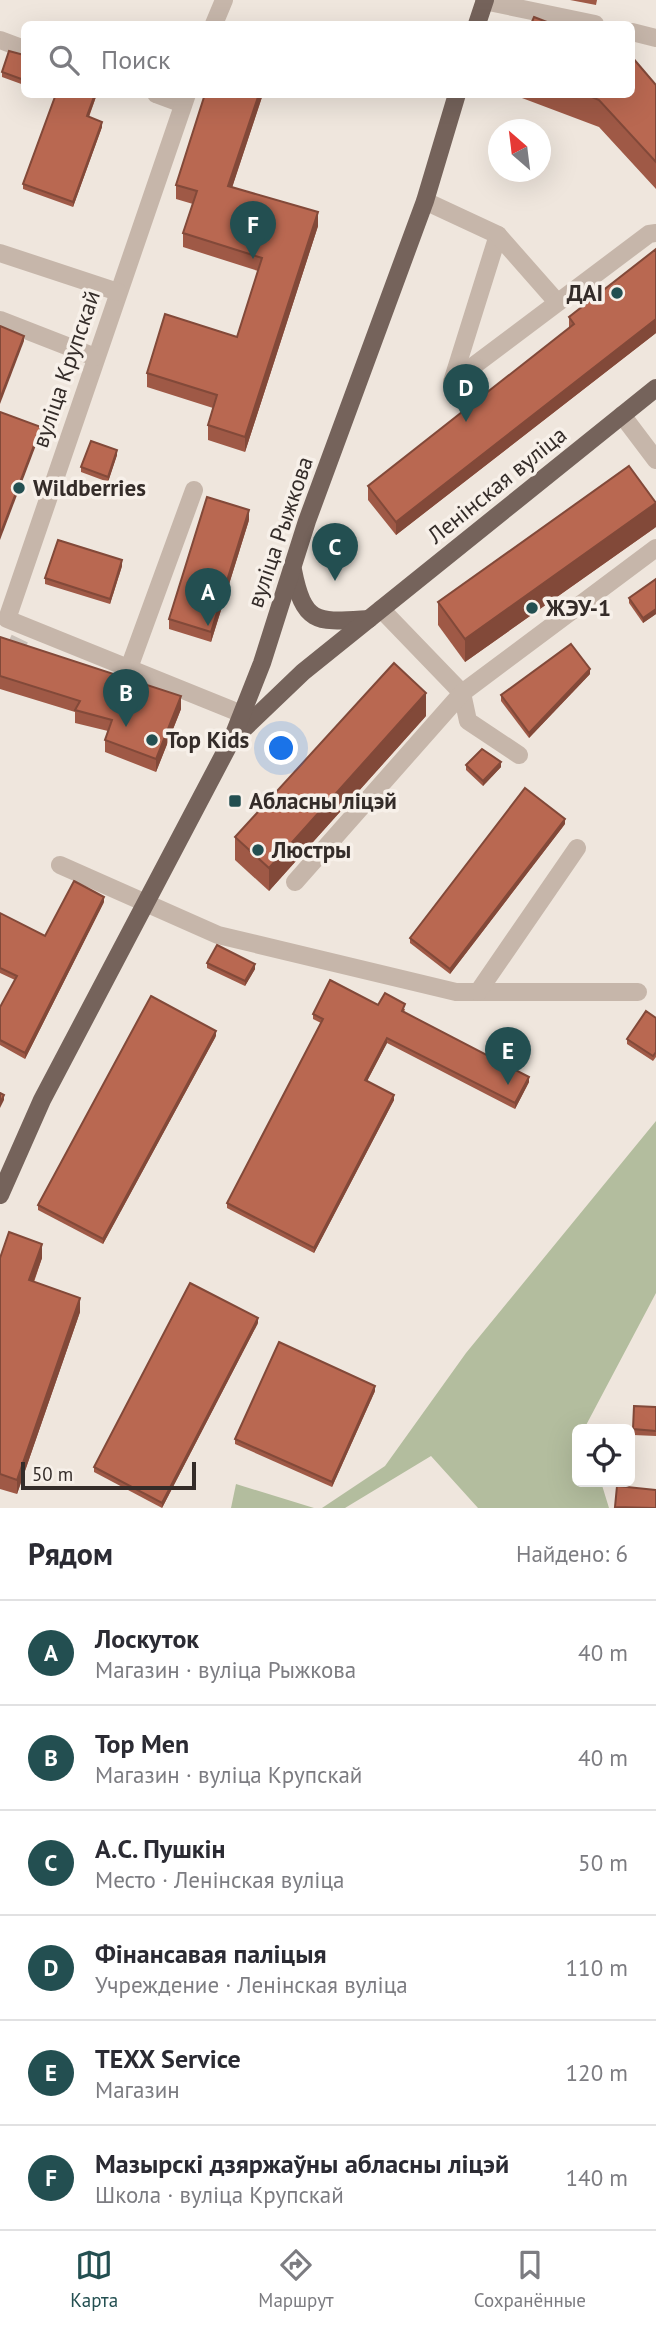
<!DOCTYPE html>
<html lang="ru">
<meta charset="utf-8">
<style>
body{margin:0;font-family:"PT Sans",sans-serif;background:#f2f2f3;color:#2b2b33}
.controls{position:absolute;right:21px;bottom:21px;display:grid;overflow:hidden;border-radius:10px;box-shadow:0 7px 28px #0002}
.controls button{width:63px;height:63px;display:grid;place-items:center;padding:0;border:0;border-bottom:2px solid #e1e1e2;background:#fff;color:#2b2b33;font:35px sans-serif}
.compass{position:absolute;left:488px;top:119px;width:63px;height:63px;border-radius:50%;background:#fff;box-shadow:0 7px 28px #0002;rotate:332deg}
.scale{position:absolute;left:21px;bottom:18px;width:175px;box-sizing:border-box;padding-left:7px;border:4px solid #342c29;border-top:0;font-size:19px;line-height:24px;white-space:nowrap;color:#342c29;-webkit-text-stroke:5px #f7f0e9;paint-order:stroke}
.you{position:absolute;left:282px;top:749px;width:24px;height:24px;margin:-18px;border:5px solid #fff;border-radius:50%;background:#1a73e8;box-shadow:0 0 0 10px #1a73e833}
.badge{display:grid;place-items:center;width:46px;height:46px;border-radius:50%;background:#234f51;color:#fff;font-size:23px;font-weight:700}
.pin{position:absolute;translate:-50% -58px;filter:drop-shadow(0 2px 4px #0008)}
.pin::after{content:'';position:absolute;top:37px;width:24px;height:21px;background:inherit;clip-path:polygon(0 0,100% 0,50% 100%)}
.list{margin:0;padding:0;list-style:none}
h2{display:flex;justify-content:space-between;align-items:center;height:91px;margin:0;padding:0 28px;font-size:30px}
h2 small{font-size:23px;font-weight:400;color:#7c7c81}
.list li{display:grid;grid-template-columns:46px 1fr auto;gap:21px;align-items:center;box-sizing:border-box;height:105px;padding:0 28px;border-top:2px solid #e1e1e2}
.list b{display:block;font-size:26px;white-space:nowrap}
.list p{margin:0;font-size:23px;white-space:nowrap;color:#7c7c81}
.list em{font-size:23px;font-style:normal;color:#7c7c81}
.icon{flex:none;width:38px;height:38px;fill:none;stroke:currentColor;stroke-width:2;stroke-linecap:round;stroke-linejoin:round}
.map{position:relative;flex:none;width:656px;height:1508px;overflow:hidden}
.search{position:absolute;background:#fff;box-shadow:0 7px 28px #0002;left:21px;right:21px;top:21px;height:77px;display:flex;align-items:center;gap:18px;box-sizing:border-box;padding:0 24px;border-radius:10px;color:#7c7c81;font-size:26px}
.sheet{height:721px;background:#fff}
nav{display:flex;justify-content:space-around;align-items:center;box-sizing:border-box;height:98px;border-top:2px solid #e1e1e2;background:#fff;font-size:19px;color:#7c7c81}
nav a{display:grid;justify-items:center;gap:4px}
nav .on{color:#234f51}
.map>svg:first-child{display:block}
.green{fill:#b3bd9e}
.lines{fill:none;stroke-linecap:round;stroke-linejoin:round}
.minor-tunnel{stroke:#cac1b9;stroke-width:18;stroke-dasharray:18 9;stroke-linecap:butt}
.minor{stroke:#c6b6aa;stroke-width:18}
.major{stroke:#75635b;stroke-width:18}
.wall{fill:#9f5946}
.shaded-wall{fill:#824939}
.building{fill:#b96851;stroke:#824939;stroke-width:2}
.poi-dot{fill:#234f51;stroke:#f7f0e9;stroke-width:2.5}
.labels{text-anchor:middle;stroke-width:7;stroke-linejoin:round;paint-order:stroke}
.poi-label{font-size:23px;font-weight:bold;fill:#342c29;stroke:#f7f0e9;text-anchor:start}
.street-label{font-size:23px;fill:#342c29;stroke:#f7f0e9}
</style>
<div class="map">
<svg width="656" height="1508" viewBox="0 0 656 1508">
<rect width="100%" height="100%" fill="#efe6dd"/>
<!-- green -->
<g class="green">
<polygon points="656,1121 656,1293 584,1429 577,1429 577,1482 601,1482 609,1508 478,1508 431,1456 345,1508 322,1508 385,1466 466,1353"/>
<polygon points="236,1484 314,1508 231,1508"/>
</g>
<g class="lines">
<!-- minor-tunnel -->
<polyline class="minor-tunnel" points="0,679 25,628"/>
<!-- minor -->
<g class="minor">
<polyline points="484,1 595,24"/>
<polyline points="214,24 224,0"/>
<polyline points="632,32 656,38"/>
<polyline points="0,40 24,49"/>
<polyline points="156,94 183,104"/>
<polyline points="187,94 7,619 242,714"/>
<polyline points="425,201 498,235 452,382"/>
<polyline points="498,235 557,302"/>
<polyline points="0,253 118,292"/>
<polyline points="0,320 95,357"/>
<polyline points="452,382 649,234 656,233"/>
<polyline points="622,415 656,460"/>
<polyline points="381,609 462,693 468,721 519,755"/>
<polyline points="129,668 194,490"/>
<polyline points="60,865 218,935 456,992 638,992"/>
<polyline points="295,882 462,693 656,548"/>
<polyline points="478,992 577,848"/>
</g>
<!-- major -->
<g class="major">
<polyline points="477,24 485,0"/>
<path d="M 293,570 C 304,626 318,622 369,619"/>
<polyline points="235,737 303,672 656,388"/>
<polyline points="0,1195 42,1100 232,739 262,663 307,521 425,201 457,94"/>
</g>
</g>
<!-- wall -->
<g class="wall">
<polygon points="570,0 597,0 596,5"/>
<polygon points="24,55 24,85 2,77 2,72"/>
<polygon points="656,85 656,189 599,127 514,95 632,94"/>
<polygon points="52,94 97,94 89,117 102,127 73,207 23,189 23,184 56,96"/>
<polygon points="205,94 263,94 232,187 318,226 245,452 208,440 208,425 213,408 147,387 147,373 237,337 258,271 183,247 183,233 193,204 176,199 176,185"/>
<polygon points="656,249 656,333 396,535 368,500 368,486 569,328 569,317"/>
<polygon points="117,455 108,482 81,472 81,467"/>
<polygon points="249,520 211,642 169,629 169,619"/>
<polygon points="656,527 465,662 438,625 438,602"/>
<polygon points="122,566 110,604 45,584 45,578"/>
<polygon points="656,579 656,614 643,623 629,603 629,598"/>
<polygon points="0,637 181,709 156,772 105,752 105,740 108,731 75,723 75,712 0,689"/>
<polygon points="590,674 529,738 501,701 501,695"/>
<polygon points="426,716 269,891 235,860 235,837"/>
<polygon points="466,765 501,767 483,786 466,770"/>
<polygon points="565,824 450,974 410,943 410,938"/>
<polygon points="104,902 25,1059 0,1045 0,1007 15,980 0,973 0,913 45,936"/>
<polygon points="207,963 255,969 245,986 207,968"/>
<polygon points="378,1005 405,1009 404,1012 529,1082 515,1109 387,1043 367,1081 394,1100 314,1253 227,1208 227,1203 321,1023 313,1019 313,1014"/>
<polygon points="656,1018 656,1057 653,1061 627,1044 627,1039"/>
<polygon points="216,1036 103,1244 38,1210 38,1205"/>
<polygon points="0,1258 42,1258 34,1282 80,1312 17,1494 0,1489"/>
<polygon points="258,1323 162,1508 94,1472 94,1467"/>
<polygon points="375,1391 332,1487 235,1444 235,1439"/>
<polygon points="634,1406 656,1407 656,1436 633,1435"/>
</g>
<!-- shaded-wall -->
<g class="shaded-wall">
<polygon points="95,94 97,94 87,121 87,116"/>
<polygon points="259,94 263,94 228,200 228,186"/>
<polygon points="102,122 102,127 73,207 73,202"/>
<polygon points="318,212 318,226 245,452 245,437"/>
<polygon points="656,319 656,333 396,535 396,522"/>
<polygon points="24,336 24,341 0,404 0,399"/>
<polygon points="41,427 41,432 0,540 0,535"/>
<polygon points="117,450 117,455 108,482 108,477"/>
<polygon points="656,503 656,527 465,662 465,639"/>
<polygon points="249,510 249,520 211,642 211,632"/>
<polygon points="122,560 122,566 110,604 110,599"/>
<polygon points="656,609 656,614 643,623 643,618"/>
<polygon points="590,669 590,674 529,738 529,733"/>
<polygon points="426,693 426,716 269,891 269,868"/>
<polygon points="181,696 181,709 156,772 156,759"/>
<polygon points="501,762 501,767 483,786 483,781"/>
<polygon points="565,819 565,824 450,974 450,969"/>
<polygon points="104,897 104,902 25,1059 25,1053"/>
<polygon points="255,964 255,969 245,986 245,981"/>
<polygon points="216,1031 216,1036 103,1244 103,1239"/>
<polygon points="387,1038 387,1043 365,1085 365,1080"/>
<polygon points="529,1077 529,1082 515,1109 515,1103"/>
<polygon points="4,1095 4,1100 0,1108 0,1103"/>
<polygon points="394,1095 394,1100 314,1253 314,1248"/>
<polygon points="42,1244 42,1258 29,1294 29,1280"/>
<polygon points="80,1298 80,1312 17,1494 17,1480"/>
<polygon points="258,1318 258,1323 162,1508 162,1503"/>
<polygon points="375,1386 375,1391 332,1487 332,1482"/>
</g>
<!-- building -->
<g class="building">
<polygon points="534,17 552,24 531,24"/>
<polygon points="9,51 24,55 24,80 2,72"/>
<polygon points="632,57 656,85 656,162 599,100 585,94 632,94"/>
<polygon points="56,94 95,94 87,116 102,122 73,202 23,184"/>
<polygon points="205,94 259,94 228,186 318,212 245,437 208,425 217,395 147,373 165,314 237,337 262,258 183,233 197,191 176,185"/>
<polygon points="656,249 656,319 396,522 368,486 574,324 569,317"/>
<polygon points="0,326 24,336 0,399"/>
<polygon points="0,412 41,427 0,535"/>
<polygon points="91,441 117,450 108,477 81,467"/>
<polygon points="629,466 656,503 465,639 438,602"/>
<polygon points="207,497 249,510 211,632 169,619"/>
<polygon points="58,540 122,560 110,599 45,578"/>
<polygon points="656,579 656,609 643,618 629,598"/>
<polygon points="0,637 181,696 156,759 105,740 112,720 75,710 80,701 0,676"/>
<polygon points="571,644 590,669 529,733 501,695"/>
<polygon points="394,663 426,693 269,868 235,837"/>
<polygon points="482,749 501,762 483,781 466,765"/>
<polygon points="525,788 565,819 450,969 410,938"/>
<polygon points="74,881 104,897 25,1053 0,1040 0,1007 17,976 0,968 0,913 45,936"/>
<polygon points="217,945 255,964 245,981 207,963"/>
<polygon points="330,980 378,1005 385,993 405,1004 402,1011 529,1077 515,1103 387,1038 365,1080 394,1095 314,1248 227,1203 323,1019 313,1014"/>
<polygon points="151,996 216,1031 103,1239 38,1205"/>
<polygon points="646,1011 656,1018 656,1052 653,1056 627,1039"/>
<polygon points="0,1093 4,1095 0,1103"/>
<polygon points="9,1232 42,1244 29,1280 80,1298 17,1480 0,1474 0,1258"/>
<polygon points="190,1283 258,1318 162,1503 94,1467"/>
<polygon points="279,1342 375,1386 332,1482 235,1439"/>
<polygon points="634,1406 656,1407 656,1431 633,1429"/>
<polygon points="617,1486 656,1490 656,1508 615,1507"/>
</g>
<!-- markers -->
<g class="poi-dot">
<circle cx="617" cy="293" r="7"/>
<circle cx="19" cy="488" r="7"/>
<circle cx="532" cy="608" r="7"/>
<circle cx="152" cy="740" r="7"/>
<rect x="228" y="794" width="14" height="14" rx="3.5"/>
<circle cx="258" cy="850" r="7"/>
</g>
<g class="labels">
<!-- poi labels -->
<g class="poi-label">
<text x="603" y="301" text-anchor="end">ДАІ</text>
<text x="33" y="496">Wildberries</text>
<text x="546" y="616">ЖЭУ-1</text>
<text x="166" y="748">Top Kids</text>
<text x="249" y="809">Абласны ліцэй</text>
<text x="272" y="858">Люстры</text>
</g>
<!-- street labels -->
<g class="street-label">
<text transform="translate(66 369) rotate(-71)" y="8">вуліца Крупскай</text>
<text transform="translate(497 485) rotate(-39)" y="8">Ленінская вуліца</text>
<text transform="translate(280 532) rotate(-71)" y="8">вуліца Рыжкова</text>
</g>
</g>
</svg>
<div class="controls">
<button><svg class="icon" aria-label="locate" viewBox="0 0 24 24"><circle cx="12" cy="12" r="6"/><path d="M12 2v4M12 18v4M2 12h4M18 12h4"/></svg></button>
</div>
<svg class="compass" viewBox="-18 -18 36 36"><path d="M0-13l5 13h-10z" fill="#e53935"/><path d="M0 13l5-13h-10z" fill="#7c7c81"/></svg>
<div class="scale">50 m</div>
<div class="you"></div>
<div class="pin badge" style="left:208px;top:626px">A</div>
<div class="pin badge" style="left:126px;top:727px">B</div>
<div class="pin badge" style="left:335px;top:581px">C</div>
<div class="pin badge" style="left:466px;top:422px">D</div>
<div class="pin badge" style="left:508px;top:1085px">E</div>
<div class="pin badge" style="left:253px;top:259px">F</div>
<div class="search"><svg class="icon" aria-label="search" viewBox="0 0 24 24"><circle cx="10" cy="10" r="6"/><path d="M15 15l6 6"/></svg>Поиск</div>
</div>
<section class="sheet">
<h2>Рядом<small>Найдено: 6</small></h2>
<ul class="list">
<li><span class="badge">A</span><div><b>Лоскуток</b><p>Магазин · вуліца Рыжкова</p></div><em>40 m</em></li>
<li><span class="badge">B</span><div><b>Top Men</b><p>Магазин · вуліца Крупскай</p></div><em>40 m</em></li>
<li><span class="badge">C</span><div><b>А.С. Пушкін</b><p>Место · Ленінская вуліца</p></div><em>50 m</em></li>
<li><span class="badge">D</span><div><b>Фінансавая паліцыя</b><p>Учреждение · Ленінская вуліца</p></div><em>110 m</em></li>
<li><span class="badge">E</span><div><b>TEXX Service</b><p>Магазин</p></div><em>120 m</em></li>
<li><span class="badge">F</span><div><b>Мазырскі дзяржаўны абласны ліцэй</b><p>Школа · вуліца Крупскай</p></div><em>140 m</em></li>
</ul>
</section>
<nav>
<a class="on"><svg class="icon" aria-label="map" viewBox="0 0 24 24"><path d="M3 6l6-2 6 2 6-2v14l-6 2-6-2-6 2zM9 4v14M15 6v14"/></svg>Карта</a>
<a><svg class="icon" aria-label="directions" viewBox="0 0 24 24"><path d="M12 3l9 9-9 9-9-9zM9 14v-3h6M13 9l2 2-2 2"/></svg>Маршрут</a>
<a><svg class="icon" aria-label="saved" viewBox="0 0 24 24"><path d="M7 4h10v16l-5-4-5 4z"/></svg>Сохранённые</a>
</nav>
